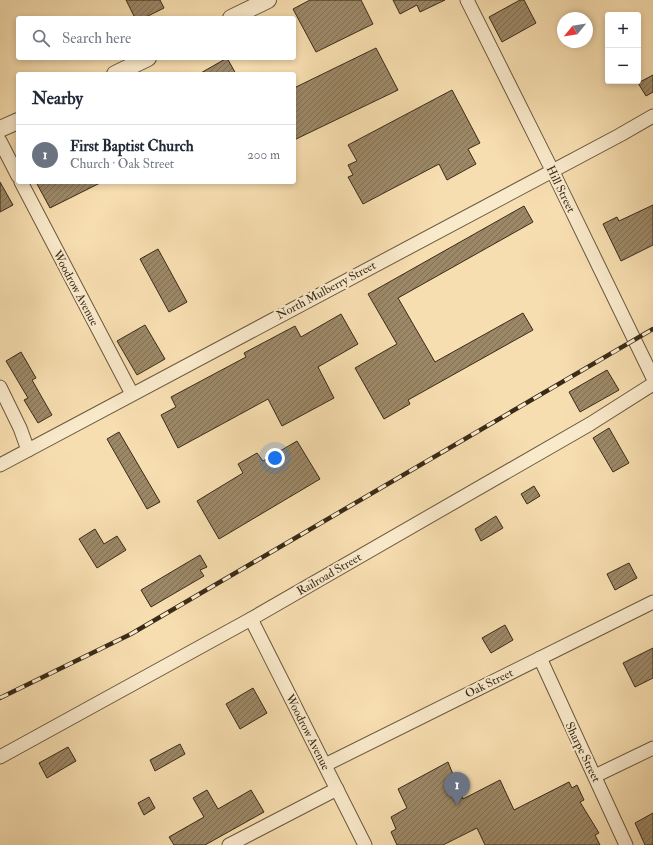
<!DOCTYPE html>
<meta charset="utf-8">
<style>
body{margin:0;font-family:"IM FELL Double Pica",serif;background:#f2f2f3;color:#1f2937}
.controls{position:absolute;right:12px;top:12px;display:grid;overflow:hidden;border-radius:4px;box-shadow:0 2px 6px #0003}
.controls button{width:36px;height:36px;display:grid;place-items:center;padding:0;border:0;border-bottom:1px solid #e0e1e3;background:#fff;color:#1f2937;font:20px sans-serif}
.compass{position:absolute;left:557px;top:12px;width:36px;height:36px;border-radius:50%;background:#fff;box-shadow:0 2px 6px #0003;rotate:240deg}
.you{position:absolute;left:275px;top:458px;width:14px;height:14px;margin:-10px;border:3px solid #fff;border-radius:50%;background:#1a73e8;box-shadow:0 0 0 6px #1a73e833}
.badge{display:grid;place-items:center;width:26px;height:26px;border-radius:50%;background:#8f2418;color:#fff;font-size:13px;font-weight:700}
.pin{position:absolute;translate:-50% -33px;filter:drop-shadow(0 1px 2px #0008)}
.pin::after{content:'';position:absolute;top:21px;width:14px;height:12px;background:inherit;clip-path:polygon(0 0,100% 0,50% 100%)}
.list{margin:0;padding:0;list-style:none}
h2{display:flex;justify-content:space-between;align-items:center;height:52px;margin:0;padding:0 16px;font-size:17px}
h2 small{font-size:13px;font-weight:400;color:#747a83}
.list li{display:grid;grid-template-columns:26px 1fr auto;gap:12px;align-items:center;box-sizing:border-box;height:60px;padding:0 16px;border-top:1px solid #e0e1e3}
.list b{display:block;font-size:15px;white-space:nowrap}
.list p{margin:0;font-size:13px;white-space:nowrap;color:#747a83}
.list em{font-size:13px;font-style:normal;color:#747a83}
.icon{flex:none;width:22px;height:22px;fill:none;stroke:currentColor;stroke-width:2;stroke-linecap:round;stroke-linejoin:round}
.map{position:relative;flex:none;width:653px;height:845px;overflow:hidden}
.search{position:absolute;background:#fff;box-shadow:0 2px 6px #0003;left:16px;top:16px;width:280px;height:44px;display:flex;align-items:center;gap:10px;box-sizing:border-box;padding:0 14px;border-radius:4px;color:#747a83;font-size:15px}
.panel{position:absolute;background:#fff;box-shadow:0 2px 6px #0003;left:16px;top:72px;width:280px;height:112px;border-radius:4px}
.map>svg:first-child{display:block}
.building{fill:url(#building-hatch);stroke:#3a2b18}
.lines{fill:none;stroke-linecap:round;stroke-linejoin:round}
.minor-casing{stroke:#69583e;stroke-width:15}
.tertiary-casing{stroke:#69583e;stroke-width:18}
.minor{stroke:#faeacc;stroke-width:13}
.tertiary{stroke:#faeacc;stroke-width:16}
.rail-casing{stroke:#3a2b18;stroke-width:4.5}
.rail{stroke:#faeacc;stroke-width:3;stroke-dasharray:9;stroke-linecap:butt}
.labels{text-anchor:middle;stroke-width:4;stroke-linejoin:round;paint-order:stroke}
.street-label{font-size:12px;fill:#3a2b18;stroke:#faeacc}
</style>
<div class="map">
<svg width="653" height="845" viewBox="0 0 653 845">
<defs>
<pattern id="building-hatch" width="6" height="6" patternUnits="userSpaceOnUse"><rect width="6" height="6" fill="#9c8867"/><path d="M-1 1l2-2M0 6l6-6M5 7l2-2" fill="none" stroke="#806f54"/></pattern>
</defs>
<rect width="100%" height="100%" fill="#f7deb0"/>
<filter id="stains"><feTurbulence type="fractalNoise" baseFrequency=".005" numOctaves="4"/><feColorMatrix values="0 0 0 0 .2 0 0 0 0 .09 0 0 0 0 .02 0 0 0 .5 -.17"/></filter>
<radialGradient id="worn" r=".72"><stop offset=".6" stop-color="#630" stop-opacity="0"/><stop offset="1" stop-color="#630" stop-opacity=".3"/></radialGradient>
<!-- building -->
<g class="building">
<polygon points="126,0 160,0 164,8 144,18 135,18"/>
<polygon points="310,0 361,0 373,24 316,52 293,9"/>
<polygon points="393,0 445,0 420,12 417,5 400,14"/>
<polygon points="520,0 524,0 536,23 502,42 489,17"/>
<polygon points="376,48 398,90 294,140 294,88"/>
<polygon points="227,58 236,74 199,74"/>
<polygon points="653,75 653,92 646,96 638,83"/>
<polygon points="452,90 480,143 468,149 476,164 447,180 439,164 363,204 348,177 353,175 348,165 357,161 348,145"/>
<polygon points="0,182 13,205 0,212"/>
<polygon points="36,182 102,182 50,208"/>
<polygon points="653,205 653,245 621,261 603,224 617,217 619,221"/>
<polygon points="524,206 533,222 398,298 435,362 523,313 533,330 408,400 410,404 384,419 355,368 397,344 368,294"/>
<polygon points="158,249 187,302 169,312 140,259"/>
<polygon points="341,314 358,344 318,367 334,398 282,426 268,399 178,448 161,415 176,407 171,397 246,357 244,353 295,326 301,337"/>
<polygon points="145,325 165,359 137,375 117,341"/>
<polygon points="21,352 36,378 32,380 52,415 38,423 24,400 28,398 6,361"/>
<polygon points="607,370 619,390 580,412 569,392"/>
<polygon points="609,428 629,463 613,472 593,438"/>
<polygon points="119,432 160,502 147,509 107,439"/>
<polygon points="297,441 320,479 219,539 197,501 243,473 238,464 257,453 263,461"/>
<polygon points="534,486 540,496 527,504 521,494"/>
<polygon points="496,516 503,528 481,541 475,529"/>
<polygon points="95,529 104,544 117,536 126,550 97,568 79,539"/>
<polygon points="200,555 207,567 200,570 204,576 151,607 141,590"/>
<polygon points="629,563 637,578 615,590 607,574"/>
<polygon points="505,625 513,640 491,653 482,638"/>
<polygon points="653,648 653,678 635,687 623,663"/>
<polygon points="253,688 267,713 240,729 226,704"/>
<polygon points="180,744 185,754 155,771 150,760"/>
<polygon points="68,747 76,761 47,778 39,763"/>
<polygon points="448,762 463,799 500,780 514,810 569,782 572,788 577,785 584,800 580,802 599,833 595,835 600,845 485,845 477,828 443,845 397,845 391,832 396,829 391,817 407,808 398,789"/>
<polygon points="207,790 218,809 251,790 264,812 205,845 174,845 169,837 204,817 193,798"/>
<polygon points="149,797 155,808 144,815 138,803"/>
<polygon points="653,813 653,845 645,845 635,823"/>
</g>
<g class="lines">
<defs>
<g id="minor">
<polyline points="467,0 552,170 653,378"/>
<polyline points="0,141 18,176"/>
<polyline points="21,182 132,394"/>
<polyline points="0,387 20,428 28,450"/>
<polyline points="0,465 620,135 653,116"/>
<polyline points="251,619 365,845"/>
<polyline points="540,658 626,845"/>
<polyline points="0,757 251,619 590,424 653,384"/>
<polyline points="325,765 653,602"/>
<polyline points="595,776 653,748"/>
<polyline points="229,845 337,789"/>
</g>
<g id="tertiary">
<polyline points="231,18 268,0"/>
<polyline points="115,74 148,58"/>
<polyline points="0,129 18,121"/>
</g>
</defs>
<!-- minor casing -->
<use href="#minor" class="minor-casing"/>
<!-- tertiary casing -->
<use href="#tertiary" class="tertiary-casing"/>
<!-- minor -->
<use href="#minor" class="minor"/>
<!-- tertiary -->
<use href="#tertiary" class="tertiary"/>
<defs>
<polyline id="rail" points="0,698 131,634 653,329"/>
</defs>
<!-- rail casing -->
<use href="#rail" class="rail-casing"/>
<!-- rail -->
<use href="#rail" class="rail"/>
</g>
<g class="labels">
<!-- street labels -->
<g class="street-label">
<text transform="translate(561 189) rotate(64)" y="4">Hill Street</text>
<text transform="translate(76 288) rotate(62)" y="4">Woodrow Avenue</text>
<text transform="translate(326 290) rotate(-28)" y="4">North Mulberry Street</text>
<text transform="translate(329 574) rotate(-30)" y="4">Railroad Street</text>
<text transform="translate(489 683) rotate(-26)" y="4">Oak Street</text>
<text transform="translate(308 732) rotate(63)" y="4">Woodrow Avenue</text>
<text transform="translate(583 752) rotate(64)" y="4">Sharpe Street</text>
</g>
</g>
<rect width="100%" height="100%" filter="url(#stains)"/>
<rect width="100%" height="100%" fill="url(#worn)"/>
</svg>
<div class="controls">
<button>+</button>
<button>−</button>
</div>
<svg class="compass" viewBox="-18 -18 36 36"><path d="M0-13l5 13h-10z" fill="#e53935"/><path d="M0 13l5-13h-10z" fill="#747a83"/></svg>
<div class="you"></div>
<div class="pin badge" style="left:457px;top:805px;background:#6b7280">1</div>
<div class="search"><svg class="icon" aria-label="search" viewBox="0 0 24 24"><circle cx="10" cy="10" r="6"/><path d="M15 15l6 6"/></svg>Search here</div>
<section class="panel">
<h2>Nearby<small></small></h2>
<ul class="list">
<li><span class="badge" style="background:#6b7280">1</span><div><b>First Baptist Church</b><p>Church · Oak Street</p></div><em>200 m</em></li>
</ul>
</section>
</div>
